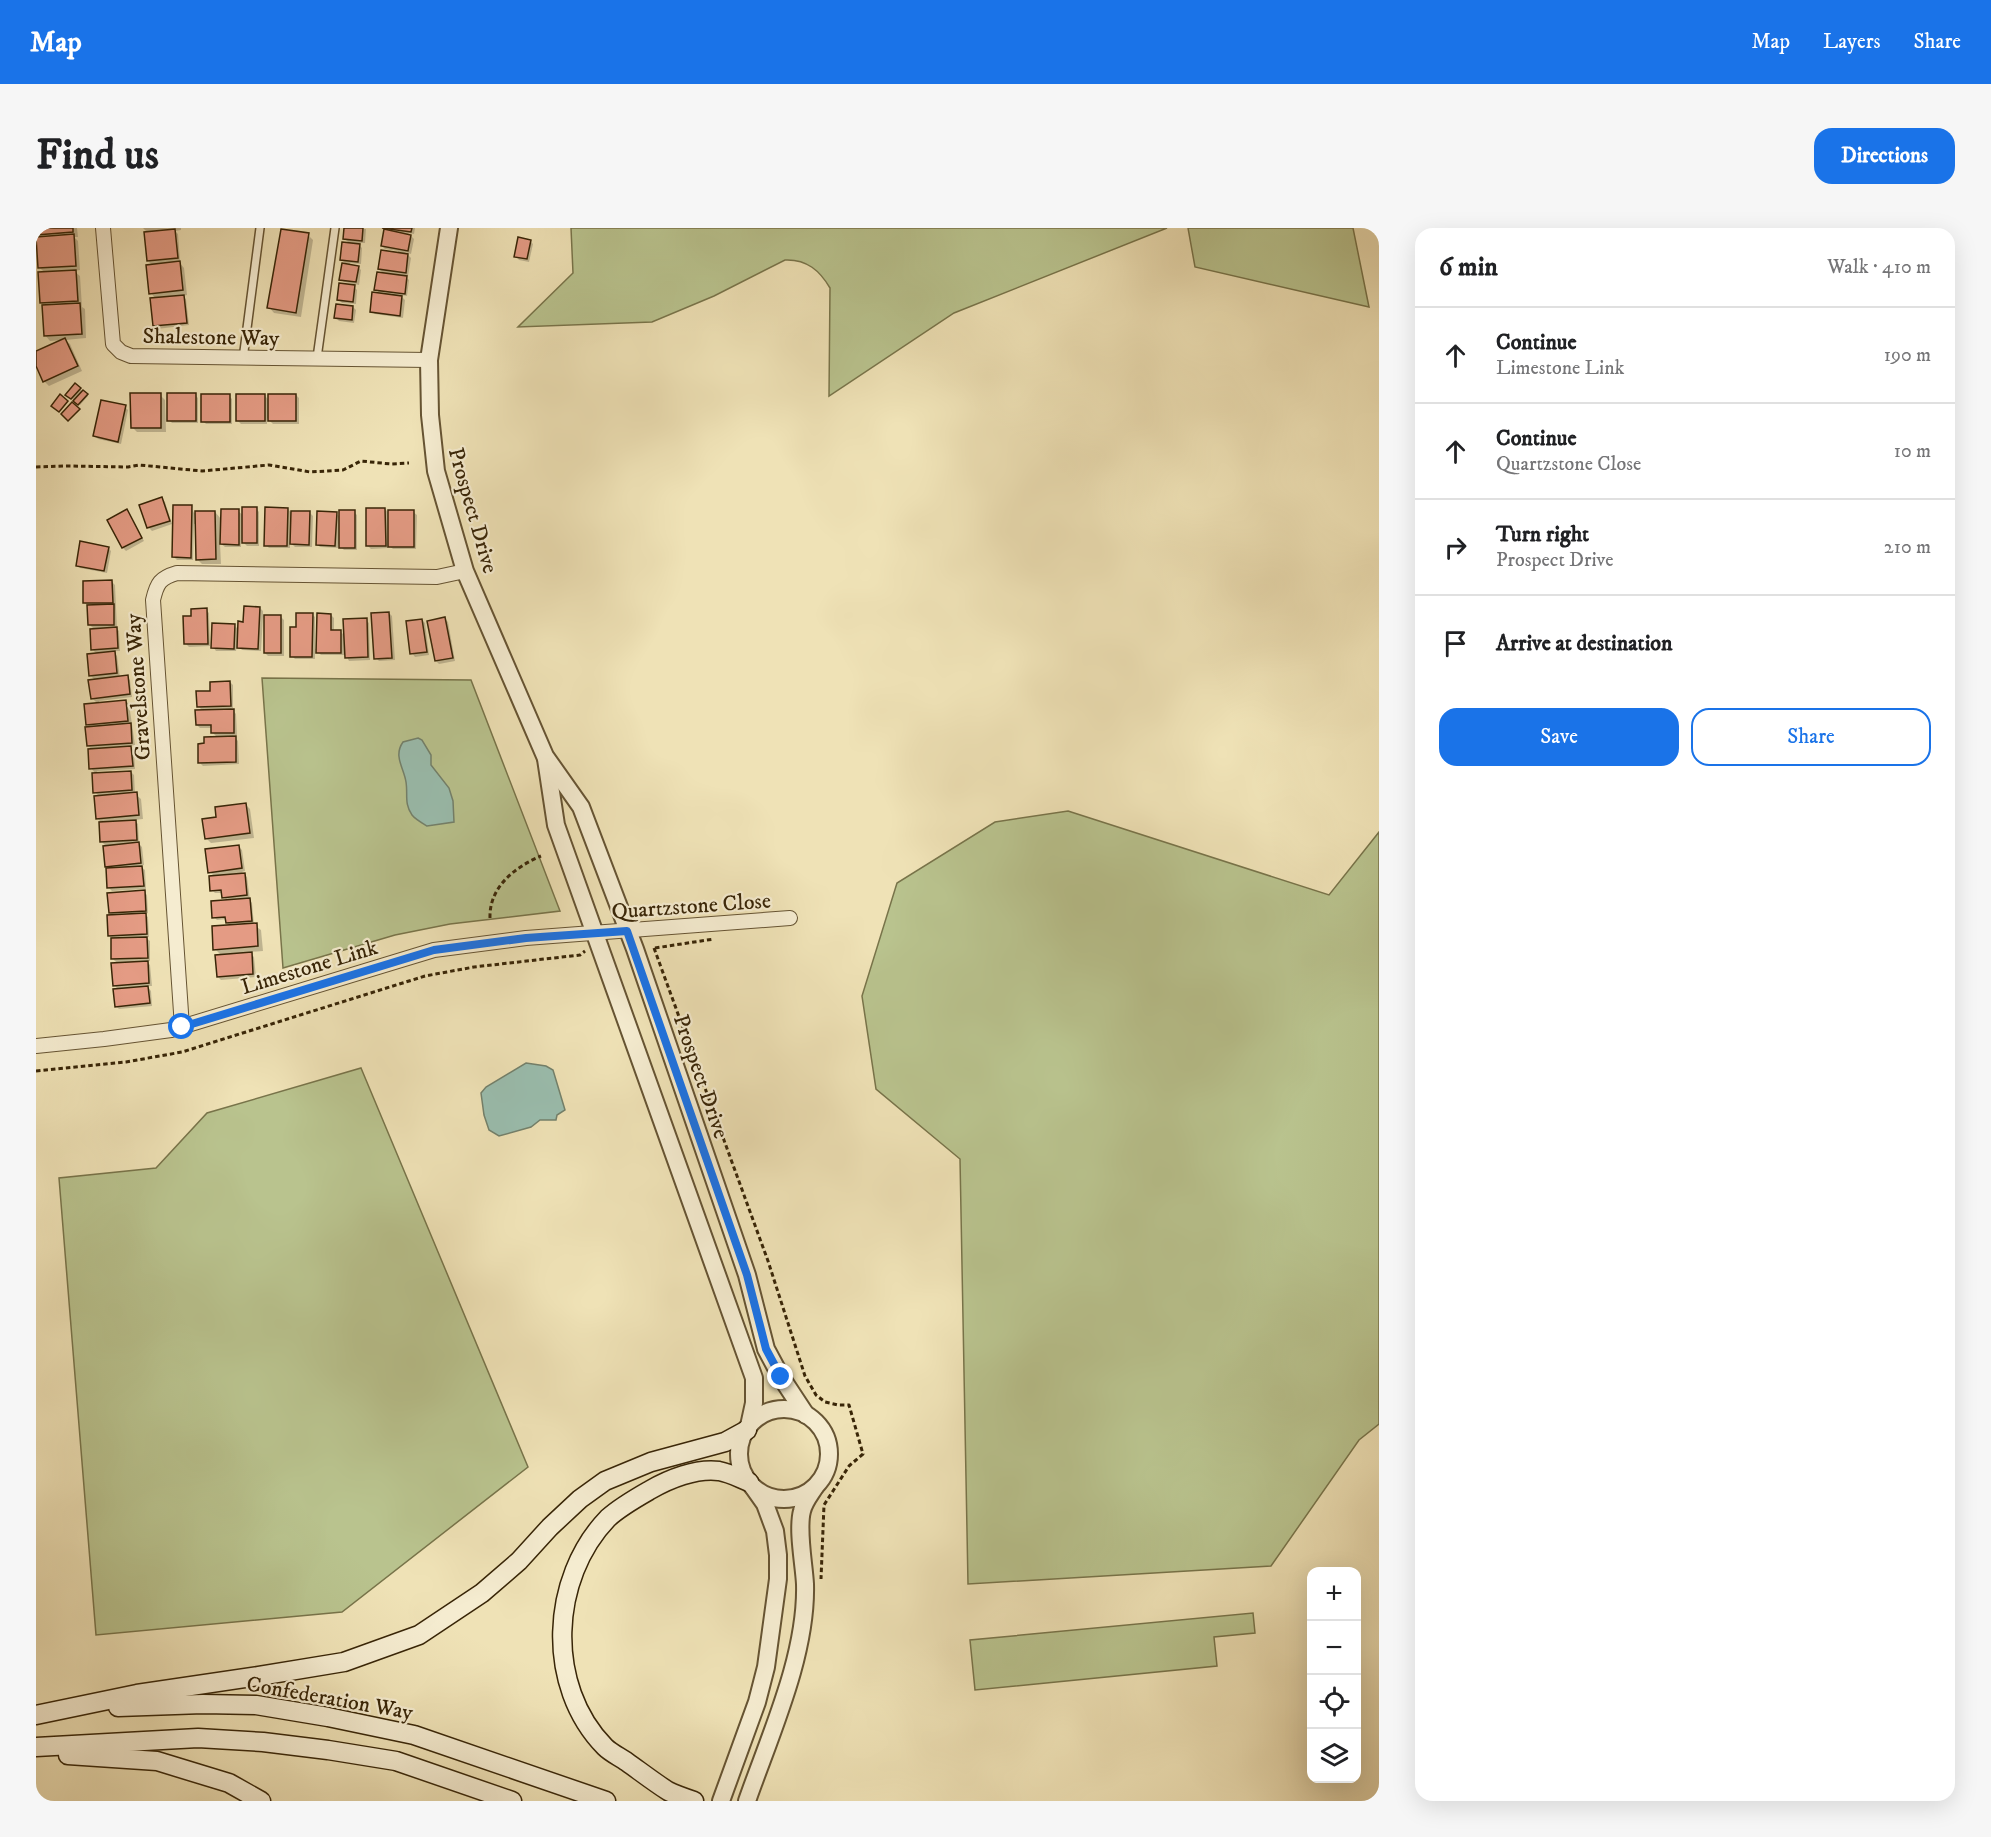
<!DOCTYPE html>
<meta charset="utf-8">
<style>
body{margin:0;font-family:"IM FELL DW Pica",serif;background:#f6f6f6;color:#202124}
.controls{position:absolute;right:18px;bottom:18px;display:grid;overflow:hidden;border-radius:12px;box-shadow:0 6px 24px #0002}
.controls button{width:54px;height:54px;display:grid;place-items:center;padding:0;border:0;border-bottom:2px solid #e0e0e0;background:#fff;color:#202124;font:30px sans-serif}
.stop{position:absolute;width:18px;height:18px;margin:-14px;border:4px solid #1a73e8;border-radius:50%;background:#fff}
.stop.end{background:#1a73e8;border-color:#fff;box-shadow:0 2px 6px #0008}
.list{margin:0;padding:0;list-style:none}
h2{display:flex;justify-content:space-between;align-items:center;height:78px;margin:0;padding:0 24px;font-size:26px}
h2 small{font-size:20px;font-weight:400;color:#757577}
.list li{display:grid;grid-template-columns:39px 1fr auto;gap:18px;align-items:center;box-sizing:border-box;height:96px;padding:0 24px;border-top:2px solid #e0e0e0}
.list b{display:block;font-size:22px;white-space:nowrap}
.list p{margin:0;font-size:20px;white-space:nowrap;color:#757577}
.list em{font-size:20px;font-style:normal;color:#757577}
.actions{display:flex;gap:12px;padding:18px 24px}
.actions a{flex:1;padding:14px 0;border:2px solid #1a73e8;border-radius:18px;text-align:center;font-size:21px;color:#1a73e8}
.actions .main{background:#1a73e8;color:#fff}
.icon{flex:none;width:33px;height:33px;fill:none;stroke:currentColor;stroke-width:2;stroke-linecap:round;stroke-linejoin:round}
.map{position:relative;flex:none;width:1343px;height:1573px;overflow:hidden;border-radius:18px}
header{display:flex;align-items:center;gap:36px;box-sizing:border-box;height:84px;padding:0 30px;background:#1a73e8;color:#fff}
header strong{font-size:28px}
nav{display:flex;gap:33px;margin-inline-start:auto;font-size:21px}
.intro{display:flex;align-items:center;justify-content:space-between;box-sizing:border-box;height:144px;padding:0 36px}
h1{margin:0;font-size:42px}
.button{padding:15px 27px;border-radius:18px;background:#1a73e8;color:#fff;font-size:21px;font-weight:700}
main{display:flex;gap:36px;padding:0 36px}
aside{flex:1;background:#fff;border-radius:18px;box-shadow:0 6px 24px #0002}
.map>svg:first-child{display:block}
.green{fill:#b9c38e;stroke:#78744a;stroke-width:1.5}
.water{fill:#9abeaf;stroke:#73816c;stroke-width:1.5}
.shadow{fill:#0003}
.building{fill:#e49b84;stroke:#382507;stroke-width:1.5}
.lines{fill:none;stroke-linecap:round;stroke-linejoin:round}
.service-casing{stroke:#665433;stroke-width:10}
.minor-casing{stroke:#665433;stroke-width:16}
.tertiary-casing{stroke:#665433;stroke-width:20}
.secondary-casing{stroke:#382507;stroke-width:21}
.path{stroke:#382507;stroke-width:3;stroke-dasharray:4.5 3;stroke-linecap:butt}
.service{stroke:#f5ecd0;stroke-width:7}
.minor{stroke:#f5ecd0;stroke-width:14}
.tertiary{stroke:#f5ecd0;stroke-width:16}
.secondary{stroke:#f5ecd0;stroke-width:18}
.route{stroke:#1a73e8;stroke-width:8}
.labels{text-anchor:middle;stroke-width:4.5;stroke-linejoin:round;paint-order:stroke}
.street-label{font-size:22px;fill:#382507;stroke:#f5ecd0}
</style>
<header>
<strong>Map</strong>
<nav><a>Map</a><a>Layers</a><a>Share</a></nav>
</header>
<div class="intro"><h1>Find us</h1><a class="button">Directions</a></div>
<main>
<div class="map">
<svg width="1343" height="1573" viewBox="0 0 1343 1573">
<rect width="100%" height="100%" fill="#efe2b6"/>
<filter id="stains"><feTurbulence type="fractalNoise" baseFrequency=".00333" numOctaves="4"/><feColorMatrix values="0 0 0 0 .2 0 0 0 0 .09 0 0 0 0 .02 0 0 0 .5 -.17"/></filter>
<radialGradient id="worn" r=".72"><stop offset=".6" stop-color="#630" stop-opacity="0"/><stop offset="1" stop-color="#630" stop-opacity=".3"/></radialGradient>
<!-- green -->
<g class="green">
<path d="M 535,0 L 1131,0 L 918,85 L 793,168 L 794,60 C 784,43 771,31 749,32 L 678,68 L 616,94 L 482,99 L 537,45 Z"/>
<polygon points="1152,0 1317,0 1333,79 1159,39"/>
<polygon points="226,450 435,452 524,683 414,696 359,707 247,740"/>
<polygon points="1032,583 1293,667 1343,604 1343,1196 1323,1212 1235,1338 932,1356 924,931 840,861 826,768 861,655 959,594"/>
<polygon points="325,840 492,1239 306,1384 60,1407 23,950 120,940 171,885"/>
<polygon points="1217,1385 1219,1405 1178,1409 1181,1438 939,1462 934,1412"/>
</g>
<!-- water -->
<g class="water">
<path d="M 382,510 L 386,512 L 395,527 L 395,537 L 413,560 L 417,573 L 418,594 L 391,598 C 386,595 379,591 376,587 C 368,576 372,566 370,554 C 368,540 357,528 367,514 Z"/>
<polygon points="490,835 510,838 517,842 529,882 521,887 520,892 504,892 495,899 463,908 453,902 448,887 445,865 450,859"/>
</g>
<!-- shadow -->
<g class="shadow">
<polygon points="0,0 41,0 42,9 38,9 42,13 44,42 38,43 44,48 46,79 49,81 50,110 29,112 34,116 46,143 13,158 8,153 0,135 0,124 27,112 14,113 9,107 7,77 5,75 9,45 3,39 4,10 0,6"/>
<polygon points="107,0 145,0 145,2 139,3 142,6 144,33 142,33 148,40 151,67 146,68 150,71 153,97 121,101 118,98 120,71 115,65 117,38 112,33 112,5"/>
<polygon points="310,0 330,1 329,15 321,15 326,20 325,36 314,35 314,38 322,39 325,42 323,57 308,54 305,51 312,38 306,32 314,16 309,11"/>
<polygon points="349,0 379,0 378,6 372,5 378,11 375,26 369,24 375,30 372,48 368,47 373,52 371,68 364,67 369,72 367,90 339,86 335,83 345,67 340,61 349,47 343,41 362,26 362,23 349,21 346,18"/>
<polygon points="272,7 277,12 265,89 238,85 233,79"/>
<polygon points="494,13 497,16 493,34 483,32 480,28"/>
<polygon points="317,58 321,62 320,76 306,75 303,72"/>
<polygon points="317,79 320,82 318,95 303,93 300,90"/>
<polygon points="39,157 52,168 44,177 31,167"/>
<polygon points="124,167 129,172 130,204 101,204 96,199"/>
<polygon points="159,167 162,170 162,195 136,195 133,192"/>
<polygon points="228,167 234,173 260,167 263,170 263,196 237,196 231,190 231,196 205,196 202,193"/>
<polygon points="193,168 196,171 196,196 170,196 167,193"/>
<polygon points="89,179 92,182 85,216 62,211 59,208"/>
<polygon points="126,271 129,274 136,296 116,303 113,300 105,277"/>
<polygon points="155,279 158,285 179,284 186,292 202,283 208,288 220,280 223,284 223,318 211,318 205,312 205,319 189,319 184,315 185,336 166,336 161,331 161,296 158,296 157,332 141,332 138,329"/>
<polygon points="252,281 257,287 274,285 277,288 276,319 259,319 254,314 254,320 233,320 230,317"/>
<polygon points="349,281 354,286 377,284 381,287 380,321 357,321 352,317 352,320 335,321 332,318"/>
<polygon points="91,283 108,313 90,323 87,320"/>
<polygon points="318,284 321,287 321,322 308,322 302,316 302,320 284,319 281,316 300,285 305,290"/>
<polygon points="72,320 75,323 71,345 44,340 41,337"/>
<polygon points="76,354 79,357 81,401 83,403 84,423 77,423 81,428 84,450 91,449 94,452 96,469 63,473 64,476 90,473 93,476 99,517 93,518 98,523 99,541 61,543 62,546 95,544 98,547 99,566 105,571 107,591 98,592 102,596 103,616 106,619 108,637 104,638 109,642 110,661 76,663 73,660 74,641 71,638 71,619 65,613 66,595 62,591 64,569 59,564 60,546 55,540 57,522 52,518 55,500 51,496 62,476 56,470 60,453 54,447 61,426 56,421 59,402 53,396 52,378 49,375"/>
<polygon points="224,380 227,383 227,389 245,389 248,392 248,428 232,428 229,425 229,389 227,389 225,423 206,422 201,417 200,423 180,423 177,419 198,397 203,402"/>
<polygon points="170,382 173,385 174,418 153,419 149,415 157,389"/>
<polygon points="353,385 356,388 359,432 343,433 340,430"/>
<polygon points="276,386 279,389 279,421 282,421 295,387 298,390 298,404 305,404 310,409 330,392 333,395 334,432 313,433 310,427 285,427 279,421 279,431 259,431 256,428 261,400"/>
<polygon points="409,391 412,394 419,433 403,436 400,433"/>
<polygon points="386,392 389,395 393,427 379,429 376,425"/>
<polygon points="194,454 197,457 197,480 195,480 200,486 201,507 197,507 202,513 203,536 167,538 164,535 182,510 177,505 176,500 164,500 161,497 167,483 162,478 175,464"/>
<polygon points="209,576 214,581 218,610 175,615 170,610"/>
<polygon points="203,619 206,622 209,643 206,644 211,649 214,672 216,675 218,697 225,702 227,723 213,724 218,729 220,749 185,752 182,749 186,728 179,721 195,699 191,695 191,691 181,692 178,689 192,673 187,669 187,665 179,665 176,662 179,649 174,644"/>
<polygon points="108,664 111,667 112,685 108,686 112,689 113,709 109,709 114,713 114,733 110,733 114,737 116,758 111,758 115,763 116,778 83,781 80,778 83,762 78,757 82,736 77,731 76,710 73,708 77,688 74,685"/>
</g>
<!-- building -->
<g class="building">
<polygon points="0,0 37,0 37,4 0,7"/>
<polygon points="308,0 327,0 326,13 307,11"/>
<polygon points="346,0 376,0 375,4"/>
<polygon points="139,1 142,30 111,33 108,4"/>
<polygon points="245,1 273,5 260,85 231,80"/>
<polygon points="348,1 375,7 372,23 345,18"/>
<polygon points="38,6 40,38 2,40 0,9"/>
<polygon points="482,9 495,12 491,31 478,29"/>
<polygon points="306,14 324,16 322,34 304,32"/>
<polygon points="345,22 372,26 370,45 342,41"/>
<polygon points="144,33 147,62 113,66 110,37"/>
<polygon points="306,35 323,38 320,54 303,52"/>
<polygon points="40,42 42,73 4,75 2,44"/>
<polygon points="341,44 371,48 369,66 338,62"/>
<polygon points="303,55 319,57 317,74 301,72"/>
<polygon points="336,64 366,68 364,88 334,84"/>
<polygon points="148,67 151,95 117,98 114,70"/>
<polygon points="44,75 46,106 8,108 6,77"/>
<polygon points="300,76 317,78 316,92 298,90"/>
<polygon points="29,110 42,138 7,154 0,138 0,123"/>
<polygon points="39,155 45,160 35,171 29,167"/>
<polygon points="47,162 52,166 42,177 37,173"/>
<polygon points="94,165 125,165 125,200 95,200"/>
<rect x="131" y="165" width="29" height="28"/>
<polygon points="24,166 32,173 23,184 15,178"/>
<rect x="165" y="166" width="29" height="28"/>
<rect x="200" y="166" width="29" height="27"/>
<rect x="232" y="166" width="28" height="27"/>
<polygon points="65,172 90,177 82,214 57,208"/>
<polygon points="36,174 44,181 32,193 25,186"/>
<polygon points="126,269 134,293 111,300 103,277"/>
<polygon points="137,277 156,277 155,330 136,329"/>
<rect x="206" y="279" width="15" height="36"/>
<polygon points="229,279 252,280 251,318 228,318"/>
<polygon points="330,280 349,280 350,318 330,318"/>
<polygon points="91,281 106,310 86,320 71,292"/>
<polygon points="185,281 203,281 203,317 184,316"/>
<rect x="303" y="282" width="16" height="38"/>
<rect x="352" y="282" width="26" height="37"/>
<polygon points="159,283 179,283 180,331 160,332"/>
<polygon points="255,283 274,283 273,317 254,316"/>
<polygon points="281,283 301,284 299,318 280,317"/>
<polygon points="44,313 73,319 68,343 40,338"/>
<polygon points="76,352 77,375 47,375 47,353"/>
<polygon points="78,376 78,397 52,397 51,377"/>
<polygon points="208,378 224,379 222,421 201,420 202,393 207,394"/>
<polygon points="171,380 172,416 148,416 147,388 155,388 155,381"/>
<polygon points="353,384 356,430 338,431 335,385"/>
<polygon points="260,385 277,385 276,429 254,429 254,399 260,399"/>
<polygon points="281,385 295,386 295,402 305,402 305,425 280,425"/>
<rect x="228" y="387" width="17" height="38"/>
<polygon points="409,389 417,430 399,433 391,393"/>
<polygon points="331,390 332,429 309,430 307,391"/>
<polygon points="386,391 391,424 374,426 370,393"/>
<polygon points="176,395 199,396 198,421 175,420"/>
<polygon points="81,399 82,420 55,422 54,401"/>
<polygon points="79,423 81,445 53,448 51,426"/>
<polygon points="92,447 94,466 55,471 52,452"/>
<polygon points="194,453 195,478 161,479 160,463 174,463 174,454"/>
<polygon points="90,472 92,493 50,497 48,476"/>
<polygon points="198,481 198,505 175,505 175,497 160,497 159,482"/>
<polygon points="95,495 96,515 51,518 49,499"/>
<polygon points="200,508 200,534 162,535 162,516 168,515 168,509"/>
<polygon points="95,518 97,538 53,541 52,521"/>
<polygon points="95,543 96,562 57,565 56,545"/>
<polygon points="101,564 103,587 60,591 58,568"/>
<polygon points="210,575 214,605 169,611 166,591 180,589 179,579"/>
<polygon points="100,592 101,612 64,614 63,594"/>
<polygon points="103,614 105,635 69,639 67,618"/>
<polygon points="203,617 206,640 172,645 169,621"/>
<polygon points="106,638 108,658 71,660 70,640"/>
<polygon points="209,645 211,667 186,670 185,662 174,663 173,648"/>
<polygon points="109,662 110,683 73,685 71,665"/>
<polygon points="214,670 216,693 190,695 189,689 176,690 175,673"/>
<polygon points="110,685 111,706 72,708 71,687"/>
<polygon points="221,695 222,718 177,722 176,698"/>
<polygon points="111,709 112,730 75,731 75,710"/>
<polygon points="216,724 217,746 181,749 179,727"/>
<polygon points="112,733 113,755 77,758 75,735"/>
<polygon points="112,758 114,775 79,779 77,761"/>
</g>
<g class="lines">
<defs>
<g id="service">
<polyline points="281,130 299,0"/>
<polyline points="207,131 224,0"/>
</g>
<g id="minor">
<polyline points="67,0 77,116 85,124 95,128 393,132"/>
<path d="M 146,799 L 117,372 C 121,355 124,350 141,345 L 401,349 L 429,343"/>
<polyline points="0,818 68,811 135,802 398,722 490,710 754,690"/>
</g>
<g id="tertiary">
<polyline points="413,0 393,132 394,187 400,243 429,343 509,528 545,579 599,721 711,1047 730,1121 745,1149 770,1187"/>
<polyline points="510,531 520,597 718,1150 718,1175 713,1198"/>
<circle cx="748" cy="1226" r="45"/>
<polyline points="685,1573 721,1474 730,1439 742,1351 742,1327 739,1303 729,1276 717,1259"/>
<path d="M 711,1573 C 734,1507 771,1427 769,1356 C 768,1336 761,1302 766,1283 C 768,1274 774,1267 779,1259"/>
</g>
<g id="secondary">
<polyline points="82,1479 167,1476 220,1477 292,1489 378,1507 570,1573"/>
<polyline points="0,1487 101,1466 223,1448 308,1434 383,1407 446,1365 483,1333 514,1299 544,1271 569,1253 615,1234 689,1214 711,1202"/>
<polyline points="0,1519 162,1510 227,1514 292,1522 360,1533 476,1573"/>
<polyline points="32,1527 121,1533 193,1555 225,1573"/>
<path d="M 658,1573 C 649,1570 640,1567 632,1563 C 618,1554 605,1544 591,1534 C 584,1529 575,1525 569,1519 C 509,1458 514,1350 572,1290 C 584,1279 600,1270 614,1262 C 633,1251 660,1240 683,1243 C 694,1245 703,1250 713,1254"/>
</g>
</defs>
<!-- service casing -->
<use href="#service" class="service-casing"/>
<!-- minor casing -->
<use href="#minor" class="minor-casing"/>
<!-- tertiary casing -->
<use href="#tertiary" class="tertiary-casing"/>
<!-- secondary casing -->
<use href="#secondary" class="secondary-casing"/>
<!-- path -->
<g class="path">
<polyline points="0,239 30,238 92,239 103,237 166,243 233,237 274,244 307,242 325,233 355,236 373,235"/>
<path d="M 454,690 C 453,659 479,639 505,628"/>
<polyline points="618,720 732,1033 769,1148 780,1167 789,1174 802,1177 813,1177 827,1226 813,1238 788,1277 785,1351"/>
<polyline points="619,720 678,711"/>
<polyline points="0,843 90,834 146,824 389,748 438,739 544,727 549,723"/>
</g>
<!-- service -->
<use href="#service" class="service"/>
<!-- minor -->
<use href="#minor" class="minor"/>
<!-- tertiary -->
<use href="#tertiary" class="tertiary"/>
<!-- secondary -->
<use href="#secondary" class="secondary"/>
</g>
<g class="lines">
<!-- route -->
<polyline class="route" points="146,799 398,722 490,710 591,703 711,1047 730,1121 745,1149"/>
</g>
<g class="labels">
<!-- street labels -->
<g class="street-label">
<text transform="translate(175 108) rotate(1)" y="8">Shalestone Way</text>
<text transform="translate(438 282) rotate(74)" y="8">Prospect Drive</text>
<text transform="translate(101 459) rotate(-94)" y="8">Gravelstone Way</text>
<text transform="translate(655 677) rotate(-4)" y="8">Quartzstone Close</text>
<text transform="translate(273 738) rotate(-17)" y="8">Limestone Link</text>
<text transform="translate(666 848) rotate(71)" y="8">Prospect Drive</text>
<text transform="translate(294 1469) rotate(10)" y="8">Confederation Way</text>
</g>
</g>
<rect width="100%" height="100%" filter="url(#stains)"/>
<rect width="100%" height="100%" fill="url(#worn)"/>
</svg>
<div class="controls">
<button>+</button>
<button>−</button>
<button><svg class="icon" aria-label="locate" viewBox="0 0 24 24"><circle cx="12" cy="12" r="6"/><path d="M12 2v4M12 18v4M2 12h4M18 12h4"/></svg></button>
<button><svg class="icon" aria-label="layers" viewBox="0 0 24 24"><path d="M12 4l9 5-9 5-9-5zM3 14l9 5 9-5"/></svg></button>
</div>
<div class="stop" style="left:146px;top:799px"></div>
<div class="stop end" style="left:745px;top:1149px"></div>
</div>
<aside>
<h2>6 min<small>Walk · 410 m</small></h2>
<ul class="list">
<li><svg class="icon" aria-label="ahead" viewBox="0 0 24 24"><path d="M12 20V5M6 11l6-6 6 6"/></svg><div><b>Continue</b><p>Limestone Link</p></div><em>190 m</em></li>
<li><svg class="icon" aria-label="ahead" viewBox="0 0 24 24"><path d="M12 20V5M6 11l6-6 6 6"/></svg><div><b>Continue</b><p>Quartzstone Close</p></div><em>10 m</em></li>
<li><svg class="icon" aria-label="right" viewBox="0 0 24 24"><path d="M7 20v-9h11M14 6l5 5-5 5"/></svg><div><b>Turn right</b><p>Prospect Drive</p></div><em>210 m</em></li>
<li><svg class="icon" aria-label="arrive" viewBox="0 0 24 24"><path d="M6 21V4h12l-3 4 3 4H6"/></svg><div><b>Arrive at destination</b></div></li>
</ul>
<div class="actions"><a class="main">Save</a><a>Share</a></div>
</aside>
</main>
